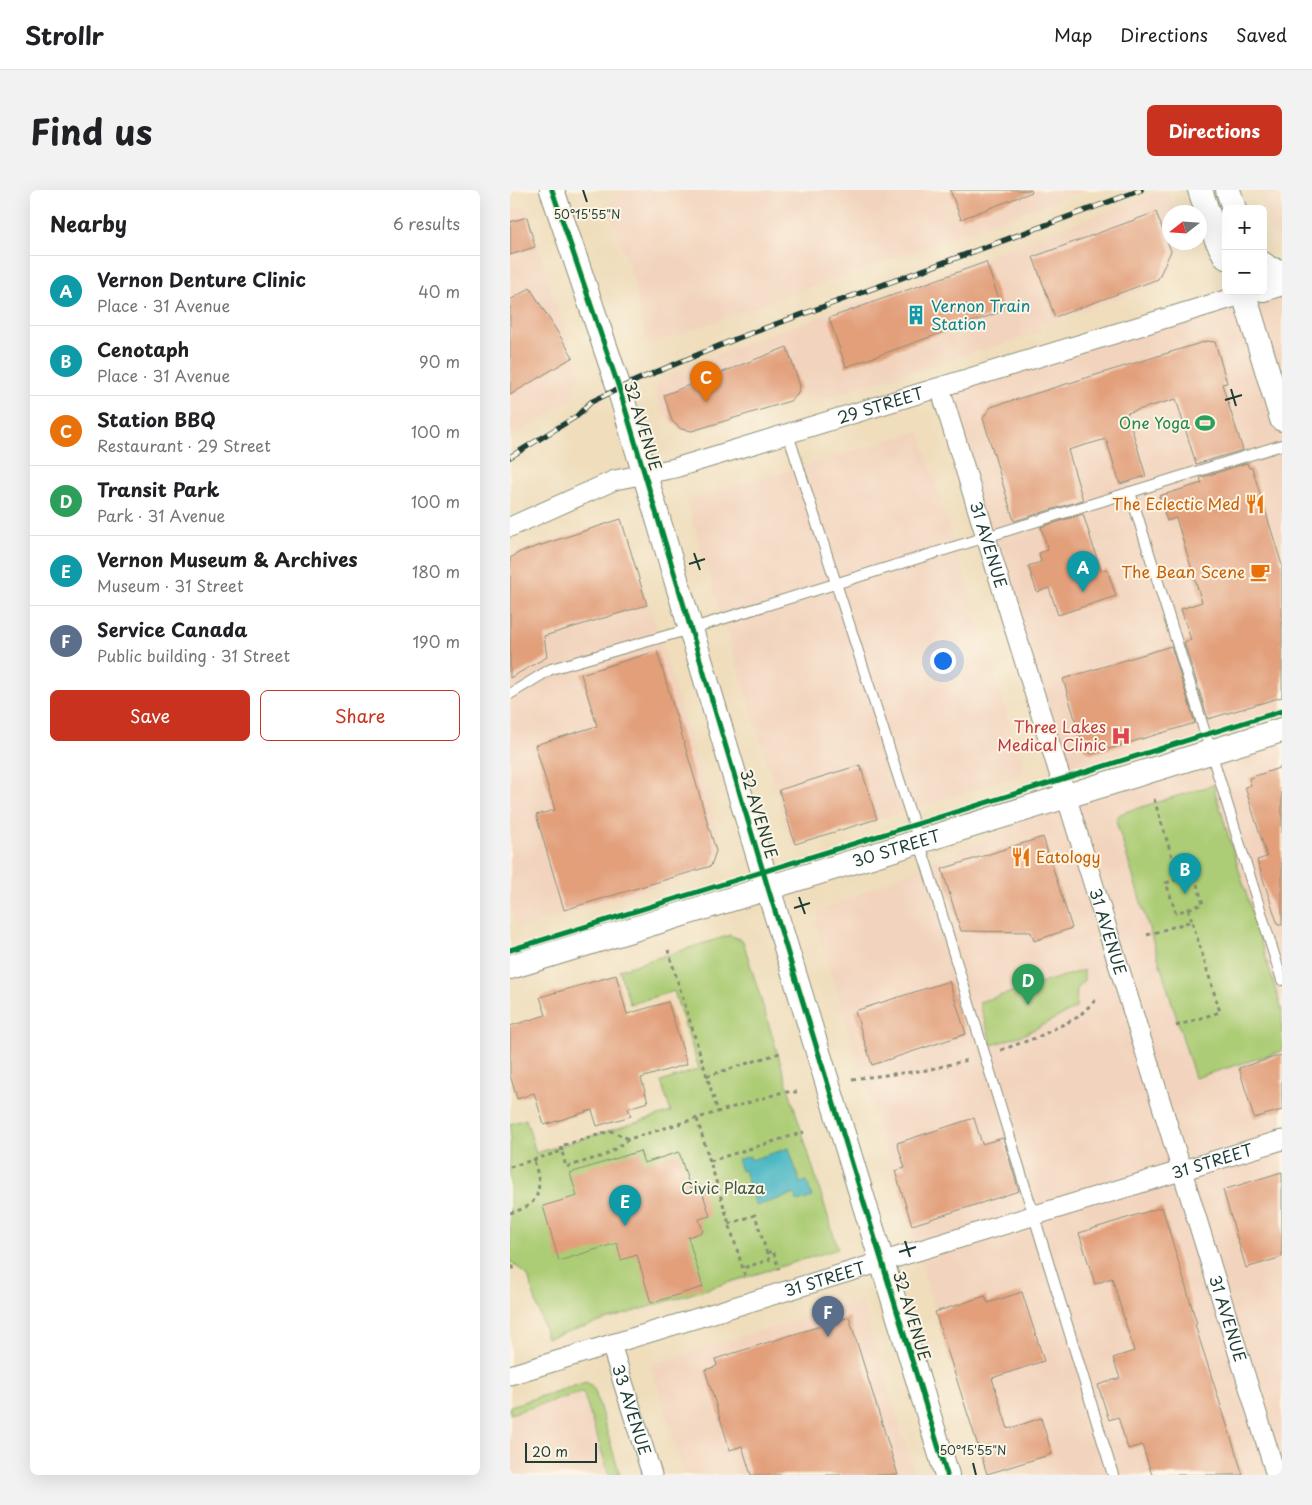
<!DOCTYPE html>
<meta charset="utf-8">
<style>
body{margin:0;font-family:"Playpen Sans",sans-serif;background:#f2f2f2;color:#202124}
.controls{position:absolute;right:15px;top:15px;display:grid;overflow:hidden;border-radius:8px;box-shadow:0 5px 20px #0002}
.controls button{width:45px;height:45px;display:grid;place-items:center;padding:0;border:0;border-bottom:1px solid #e0e0e0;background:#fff;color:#202124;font:25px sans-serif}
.compass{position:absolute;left:652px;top:15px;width:45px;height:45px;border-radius:50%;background:#fff;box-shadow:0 5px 20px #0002;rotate:253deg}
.scale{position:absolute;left:15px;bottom:12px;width:72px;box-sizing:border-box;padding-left:5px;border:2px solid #1f3d34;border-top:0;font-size:14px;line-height:18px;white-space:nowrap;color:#1f3d34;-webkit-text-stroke:4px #fcf5e5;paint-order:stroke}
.you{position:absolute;left:432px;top:470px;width:18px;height:18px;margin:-12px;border:4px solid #fff;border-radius:50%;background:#1a73e8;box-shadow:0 0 0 8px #1a73e833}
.badge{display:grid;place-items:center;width:32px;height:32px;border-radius:50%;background:#c8321e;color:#fff;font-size:16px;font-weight:700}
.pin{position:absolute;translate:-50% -41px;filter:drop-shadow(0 1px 2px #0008)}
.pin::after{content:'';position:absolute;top:26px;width:18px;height:15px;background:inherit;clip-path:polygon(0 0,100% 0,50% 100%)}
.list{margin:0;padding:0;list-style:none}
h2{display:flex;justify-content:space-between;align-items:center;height:65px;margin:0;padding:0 20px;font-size:21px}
h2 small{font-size:16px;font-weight:400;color:#757577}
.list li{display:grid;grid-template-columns:32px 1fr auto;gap:15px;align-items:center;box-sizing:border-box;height:70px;padding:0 20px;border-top:1px solid #e0e0e0}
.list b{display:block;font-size:19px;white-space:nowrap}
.list p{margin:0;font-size:16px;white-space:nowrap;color:#757577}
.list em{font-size:16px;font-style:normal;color:#757577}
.actions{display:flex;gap:10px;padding:15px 20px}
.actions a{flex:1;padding:11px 0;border:1px solid #c8321e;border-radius:8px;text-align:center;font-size:18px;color:#c8321e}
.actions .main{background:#c8321e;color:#fff}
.map{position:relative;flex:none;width:772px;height:1285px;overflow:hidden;border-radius:8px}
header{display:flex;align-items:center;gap:30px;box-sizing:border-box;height:70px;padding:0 25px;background:#fff;border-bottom:1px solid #e0e0e0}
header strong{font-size:24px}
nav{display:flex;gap:28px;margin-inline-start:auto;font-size:18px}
.intro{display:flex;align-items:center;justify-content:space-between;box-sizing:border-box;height:120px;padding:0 30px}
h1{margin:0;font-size:35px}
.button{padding:12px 22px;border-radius:8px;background:#c8321e;color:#fff;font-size:18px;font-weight:700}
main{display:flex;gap:30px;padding:0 30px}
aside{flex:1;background:#fff;border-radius:8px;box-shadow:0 5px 20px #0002}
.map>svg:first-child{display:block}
.built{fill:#f2d4be}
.green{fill:#accc74;stroke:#668454}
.water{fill:#4bb8c5;stroke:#357a7c}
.building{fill:#e29f7a}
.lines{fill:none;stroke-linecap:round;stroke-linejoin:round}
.service-casing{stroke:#878d78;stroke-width:12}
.minor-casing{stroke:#878d78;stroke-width:21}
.tertiary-casing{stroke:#878d78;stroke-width:26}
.path{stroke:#878d78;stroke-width:3;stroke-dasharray:4 4;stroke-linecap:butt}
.service{stroke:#fff;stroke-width:10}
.minor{stroke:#fff;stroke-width:19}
.tertiary{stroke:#fff;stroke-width:24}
.rail-casing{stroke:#1f3d34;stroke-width:5.5}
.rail{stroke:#fcf5e5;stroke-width:4;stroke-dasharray:11;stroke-linecap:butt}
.cycleway-casing{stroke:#fcf5e5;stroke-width:8}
.cycleway{stroke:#00873e;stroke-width:5}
.ticks{fill:none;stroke:#1f3d34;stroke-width:2}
.labels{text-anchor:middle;stroke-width:4;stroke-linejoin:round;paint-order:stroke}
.culture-label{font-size:16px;fill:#0d838f;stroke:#fcf5e5;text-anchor:start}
.street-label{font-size:16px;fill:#1f3d34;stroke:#fcf5e5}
.leisure-label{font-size:16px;fill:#27864d;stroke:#fcf5e5;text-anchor:end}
.food-label{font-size:16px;fill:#c56008;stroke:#fcf5e5;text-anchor:end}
.health-label{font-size:16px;fill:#be3a42;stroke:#fcf5e5;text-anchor:end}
.park-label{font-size:16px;fill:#3b5a41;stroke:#fcf5e5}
.ticks-label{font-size:12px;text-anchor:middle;fill:#1f3d34;stroke:#fcf5e5;stroke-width:4;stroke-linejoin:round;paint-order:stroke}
</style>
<header>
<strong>Strollr</strong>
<nav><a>Map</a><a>Directions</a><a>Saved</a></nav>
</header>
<div class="intro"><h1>Find us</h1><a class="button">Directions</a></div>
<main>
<aside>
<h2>Nearby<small>6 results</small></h2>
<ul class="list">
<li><span class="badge" style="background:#0f9aa8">A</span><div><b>Vernon Denture Clinic</b><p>Place · 31 Avenue</p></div><em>40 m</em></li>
<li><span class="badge" style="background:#0f9aa8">B</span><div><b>Cenotaph</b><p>Place · 31 Avenue</p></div><em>90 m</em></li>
<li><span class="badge" style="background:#e8710a">C</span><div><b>Station BBQ</b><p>Restaurant · 29 Street</p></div><em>100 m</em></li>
<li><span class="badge" style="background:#2e9e5b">D</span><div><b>Transit Park</b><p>Park · 31 Avenue</p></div><em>100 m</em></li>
<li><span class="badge" style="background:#0f9aa8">E</span><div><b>Vernon Museum &amp; Archives</b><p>Museum · 31 Street</p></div><em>180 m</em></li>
<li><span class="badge" style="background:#5c6f8a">F</span><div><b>Service Canada</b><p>Public building · 31 Street</p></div><em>190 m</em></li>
</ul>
<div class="actions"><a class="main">Save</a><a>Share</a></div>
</aside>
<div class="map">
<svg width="772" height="1285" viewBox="0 0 772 1285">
<rect width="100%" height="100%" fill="#fcf5e5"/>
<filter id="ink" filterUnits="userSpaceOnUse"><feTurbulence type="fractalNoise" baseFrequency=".02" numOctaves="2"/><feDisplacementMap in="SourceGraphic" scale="10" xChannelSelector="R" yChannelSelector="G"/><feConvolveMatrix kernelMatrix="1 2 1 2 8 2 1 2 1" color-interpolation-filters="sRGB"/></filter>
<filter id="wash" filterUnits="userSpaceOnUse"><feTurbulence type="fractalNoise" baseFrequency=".0096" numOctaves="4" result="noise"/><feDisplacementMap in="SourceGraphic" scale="20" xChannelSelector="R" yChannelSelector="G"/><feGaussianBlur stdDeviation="1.12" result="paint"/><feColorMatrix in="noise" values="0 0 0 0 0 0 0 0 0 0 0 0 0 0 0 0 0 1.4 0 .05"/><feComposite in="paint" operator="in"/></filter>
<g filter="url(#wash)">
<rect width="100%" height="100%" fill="#efddbb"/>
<!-- built -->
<g class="built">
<polygon points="111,0 576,0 139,155 131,133 124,93 101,24 101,11"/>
<polygon points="655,0 658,0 666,22 659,22 659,52 672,53 666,75 651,94 528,136 530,142 305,211 303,204 183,242 173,241 152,223 145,202 148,191 219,160"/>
<polygon points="749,0 772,0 772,54 762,44"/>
<polygon points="15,15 70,188 62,210 0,248 0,18"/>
<polygon points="772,93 772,1285 476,1285 306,735 310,721 492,642 541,596 547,576 430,198"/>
<polygon points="409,241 514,579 510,586 283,656 177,314 180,310"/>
<polygon points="113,327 213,659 204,679 7,739 0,717 0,366 8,361"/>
<polygon points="346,1111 352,1111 405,1285 175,1285 141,1175"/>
<polygon points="76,1192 81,1195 85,1201 110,1285 0,1285 0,1216"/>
</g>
<!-- green -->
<g class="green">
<polygon points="703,595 772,821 772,861 685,888 606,631 608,626 612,623"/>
<polygon points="220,745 233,751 328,1059 37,1148 18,1086 0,1071 0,934 16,929 26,963 161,922 151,892 189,879 164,801 120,814 109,780"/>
<polygon points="574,780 574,790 567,799 566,818 515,844 482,855 469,812"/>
<polygon points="76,1192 81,1195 85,1201 110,1285 99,1285 73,1202 0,1224 0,1216"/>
</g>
<!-- water -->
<polygon class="water" points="279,958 290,993 297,991 302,1007 287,1012 284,1004 246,1016 234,980 231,981 227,970 240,966 241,970"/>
<g id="blocks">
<!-- building -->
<g class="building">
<polygon points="440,0 521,0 522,2 451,29"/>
<polygon points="646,22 661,61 648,89 545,127 523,67"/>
<polygon points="17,27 25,57 0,65 0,32"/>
<polygon points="476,72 493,121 336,177 319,128"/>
<polygon points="20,98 63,167 0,205 0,110"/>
<polygon points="697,151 705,152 717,193 712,194 733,260 686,274 666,209 617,223 636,286 610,294 596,249 558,260 573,310 504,331 473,228 481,217"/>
<polygon points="277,157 290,196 287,205 280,211 182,241 171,239 162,231 154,205"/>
<polygon points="737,273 739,278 742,278 772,375 772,507 698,529 674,452 681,450 671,419 692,412 666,328 657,331 649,306 692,293 690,288"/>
<polygon points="573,324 591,381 597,379 606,406 548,425 539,398 527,402 518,376 531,372 529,363 538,360 531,337"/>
<polygon points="111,329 137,415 34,446 37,467 0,488 0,368 10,362"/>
<polygon points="661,456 685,533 582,564 574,559 553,489"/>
<polygon points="147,461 206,661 201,676 54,720 26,625 45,620 25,555 87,536 71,484"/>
<polygon points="350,575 367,629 285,654 269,600"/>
<polygon points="772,577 772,735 768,735 747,670 757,667 735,597 741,595 739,588"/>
<polygon points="533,647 562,738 524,751 521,742 451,741 432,679"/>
<polygon points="106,785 117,824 158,812 177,874 131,888 138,912 118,918 121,926 87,936 82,920 34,935 24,903 7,909 0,885 0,836 36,825 30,807"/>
<polygon points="439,791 456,844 362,875 345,821"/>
<polygon points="772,865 772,920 744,928 729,878"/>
<polygon points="464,928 472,954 493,948 509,1001 402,1035 385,981 395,978 387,953"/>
<polygon points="130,961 134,973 169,962 180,998 190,995 200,1026 189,1029 193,1042 178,1047 193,1097 141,1113 127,1065 111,1070 107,1053 49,1071 33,1016 67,1006 60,983"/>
<polygon points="772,982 772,1067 736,1078 713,1000"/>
<polygon points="652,1017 687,1134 685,1135 733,1285 642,1285 632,1255 618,1259 608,1227 599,1230 588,1195 610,1188 603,1168 624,1161 602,1088 585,1094 569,1043"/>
<polygon points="512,1102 534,1171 482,1188 498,1239 531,1228 542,1264 477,1284 425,1122 475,1106 478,1113"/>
<polygon points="339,1127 388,1285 241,1285 232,1256 220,1260 195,1180 207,1176 205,1169"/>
</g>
</g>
</g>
<g filter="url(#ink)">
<use href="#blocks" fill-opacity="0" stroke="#878d78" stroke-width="1"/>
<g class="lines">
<defs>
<g id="service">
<polyline points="278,244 418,679 603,1285"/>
<polyline points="620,302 772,790"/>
<polyline points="0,504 41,479 180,439 772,255"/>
</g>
<g id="minor">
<path id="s1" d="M 430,198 L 766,1285"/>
<path id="s2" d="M 0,337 L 105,290 L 165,278 L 735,104"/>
<path id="s3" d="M 101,1154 L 142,1285"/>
<path id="s4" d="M 0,1185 L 772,950"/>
</g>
<g id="tertiary">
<polyline points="42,0 109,198 258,698 437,1285"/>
<polyline points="690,0 706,48 716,67"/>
<polyline points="718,0 724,19"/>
<polyline points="753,74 759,79 772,82"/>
<polyline points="753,99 772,93"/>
<polyline points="733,101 772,229"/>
<path id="s5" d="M 0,777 L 772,540"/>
</g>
</defs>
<!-- service casing -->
<use href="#service" class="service-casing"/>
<!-- minor casing -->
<use href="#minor" class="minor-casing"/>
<!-- tertiary casing -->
<use href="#tertiary" class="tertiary-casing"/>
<!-- path -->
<g class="path">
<polyline points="644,609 669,689"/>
<polyline points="637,745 682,731 678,719 666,723 656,693 684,684 693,714 678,719"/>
<polyline points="158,760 208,922"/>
<polyline points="666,836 710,822 682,731"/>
<polyline points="491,860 528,847 568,827 588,808"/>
<polyline points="197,886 270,863"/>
<polyline points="342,889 418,880 458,870"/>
<polyline points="187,929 236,1089"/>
<polyline points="52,961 51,956 101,941 119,949"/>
<polyline points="200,971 294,942"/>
<polyline points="0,977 52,961 56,977 96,965 119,949 273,902 287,902"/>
<path d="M 0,1023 C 33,1014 32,999 24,970"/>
<polyline points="219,1034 245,1025 259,1070 233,1078"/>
<polyline points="257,1063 263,1061 269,1079"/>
<polyline points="0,1068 4,1080"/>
</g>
<!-- service -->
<use href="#service" class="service"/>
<!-- minor -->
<use href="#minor" class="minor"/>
<!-- tertiary -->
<use href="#tertiary" class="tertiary"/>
<defs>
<polyline id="rail" points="0,267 67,226 81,212 127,190 228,148 631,0"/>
</defs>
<!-- rail casing -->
<use href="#rail" class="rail-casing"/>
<!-- rail -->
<use href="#rail" class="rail"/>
<defs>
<g id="cycleway">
<polyline points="42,0 109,198 258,698 437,1285"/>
<polyline points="0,760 772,521"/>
</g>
</defs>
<!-- cycleway casing -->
<use href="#cycleway" class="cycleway-casing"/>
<!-- cycleway -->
<use href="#cycleway" class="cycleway"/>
</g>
</g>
<!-- ticks -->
<path class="ticks" d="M 73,0 L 77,12M 721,199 L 726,216M 715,210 L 732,205M 184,363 L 190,380M 179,374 L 195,369M 289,707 L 295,724M 284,718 L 300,713M 395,1051 L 400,1067M 389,1062 L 406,1057M 463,1273 L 466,1285"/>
<!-- icons -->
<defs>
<symbol id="building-bare" viewBox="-9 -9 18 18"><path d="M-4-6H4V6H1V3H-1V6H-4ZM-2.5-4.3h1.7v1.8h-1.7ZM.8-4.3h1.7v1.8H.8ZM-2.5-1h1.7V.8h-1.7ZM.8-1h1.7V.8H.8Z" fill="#0f9aa8" stroke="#fcf5e5" stroke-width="2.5" paint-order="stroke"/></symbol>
<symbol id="stadium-bare" viewBox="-9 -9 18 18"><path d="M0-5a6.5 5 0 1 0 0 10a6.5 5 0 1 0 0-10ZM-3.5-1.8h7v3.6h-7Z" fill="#2e9e5b" stroke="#fcf5e5" stroke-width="2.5" paint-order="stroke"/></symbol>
<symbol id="restaurant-bare" viewBox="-9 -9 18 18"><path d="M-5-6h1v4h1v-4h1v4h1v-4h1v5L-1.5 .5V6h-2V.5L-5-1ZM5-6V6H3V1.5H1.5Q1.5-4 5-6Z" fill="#e8710a" stroke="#fcf5e5" stroke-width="2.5" paint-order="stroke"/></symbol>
<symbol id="cafe-bare" viewBox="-9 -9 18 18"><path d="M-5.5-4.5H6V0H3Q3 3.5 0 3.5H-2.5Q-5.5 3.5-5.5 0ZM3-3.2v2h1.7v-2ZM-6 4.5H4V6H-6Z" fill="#e8710a" stroke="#fcf5e5" stroke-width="2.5" paint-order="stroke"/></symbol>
<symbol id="hospital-bare" viewBox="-9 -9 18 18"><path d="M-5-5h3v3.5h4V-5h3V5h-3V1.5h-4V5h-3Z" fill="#e0444e" stroke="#fcf5e5" stroke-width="2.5" paint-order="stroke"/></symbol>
</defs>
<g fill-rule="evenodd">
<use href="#building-bare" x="392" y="111" width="28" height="28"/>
<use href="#stadium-bare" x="681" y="219" width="28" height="28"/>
<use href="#restaurant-bare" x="731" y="300" width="28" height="28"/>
<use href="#cafe-bare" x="736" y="368" width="28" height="28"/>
<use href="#hospital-bare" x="597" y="532" width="28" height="28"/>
<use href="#restaurant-bare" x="497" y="653" width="28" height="28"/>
</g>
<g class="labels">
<!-- culture labels -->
<g class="culture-label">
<text x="421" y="122">Vernon Train<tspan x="421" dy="18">Station</tspan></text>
</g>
<!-- street labels -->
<g class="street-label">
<text dy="6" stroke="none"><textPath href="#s2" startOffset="391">29 STREET</textPath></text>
<text transform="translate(133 236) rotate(73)" y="6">32 AVENUE</text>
<text dy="6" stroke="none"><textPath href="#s1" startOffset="164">31 AVENUE</textPath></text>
<text transform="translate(249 624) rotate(73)" y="6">32 AVENUE</text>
<text dy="6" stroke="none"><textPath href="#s5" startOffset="404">30 STREET</textPath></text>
<text dy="6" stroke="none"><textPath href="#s1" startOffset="569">31 AVENUE</textPath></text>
<text dy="6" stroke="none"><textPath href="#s4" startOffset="734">31 STREET</textPath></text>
<text dy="6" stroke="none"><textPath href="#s4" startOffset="329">31 STREET</textPath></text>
<text transform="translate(402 1126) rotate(73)" y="6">32 AVENUE</text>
<text dy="6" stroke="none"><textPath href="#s1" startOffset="974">31 AVENUE</textPath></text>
<text dy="6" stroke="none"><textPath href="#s3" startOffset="69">33 AVENUE</textPath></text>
</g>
<!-- leisure labels -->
<g class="leisure-label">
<text x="680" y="239">One Yoga</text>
</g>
<!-- food labels -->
<g class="food-label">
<text x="730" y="320">The Eclectic Med</text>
<text x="735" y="388">The Bean Scene</text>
<text x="526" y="673" text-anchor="start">Eatology</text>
</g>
<!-- health labels -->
<g class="health-label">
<text x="596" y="543">Three Lakes<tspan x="596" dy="18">Medical Clinic</tspan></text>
</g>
<!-- park labels -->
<g class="park-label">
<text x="213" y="1004">Civic Plaza</text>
</g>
</g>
<g class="ticks-label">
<text x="77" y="29">50°15'55"N</text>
<text x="463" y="1265">50°15'55"N</text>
</g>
</svg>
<div class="controls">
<button>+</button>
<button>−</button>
</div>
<svg class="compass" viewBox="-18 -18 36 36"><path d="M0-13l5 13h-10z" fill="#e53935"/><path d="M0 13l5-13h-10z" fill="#757577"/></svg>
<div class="scale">20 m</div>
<div class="you"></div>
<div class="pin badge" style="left:573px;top:402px;background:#0f9aa8">A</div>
<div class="pin badge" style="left:675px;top:704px;background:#0f9aa8">B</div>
<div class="pin badge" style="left:196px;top:212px;background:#e8710a">C</div>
<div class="pin badge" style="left:518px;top:815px;background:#2e9e5b">D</div>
<div class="pin badge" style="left:115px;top:1036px;background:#0f9aa8">E</div>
<div class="pin badge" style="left:318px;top:1147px;background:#5c6f8a">F</div>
</div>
</main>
